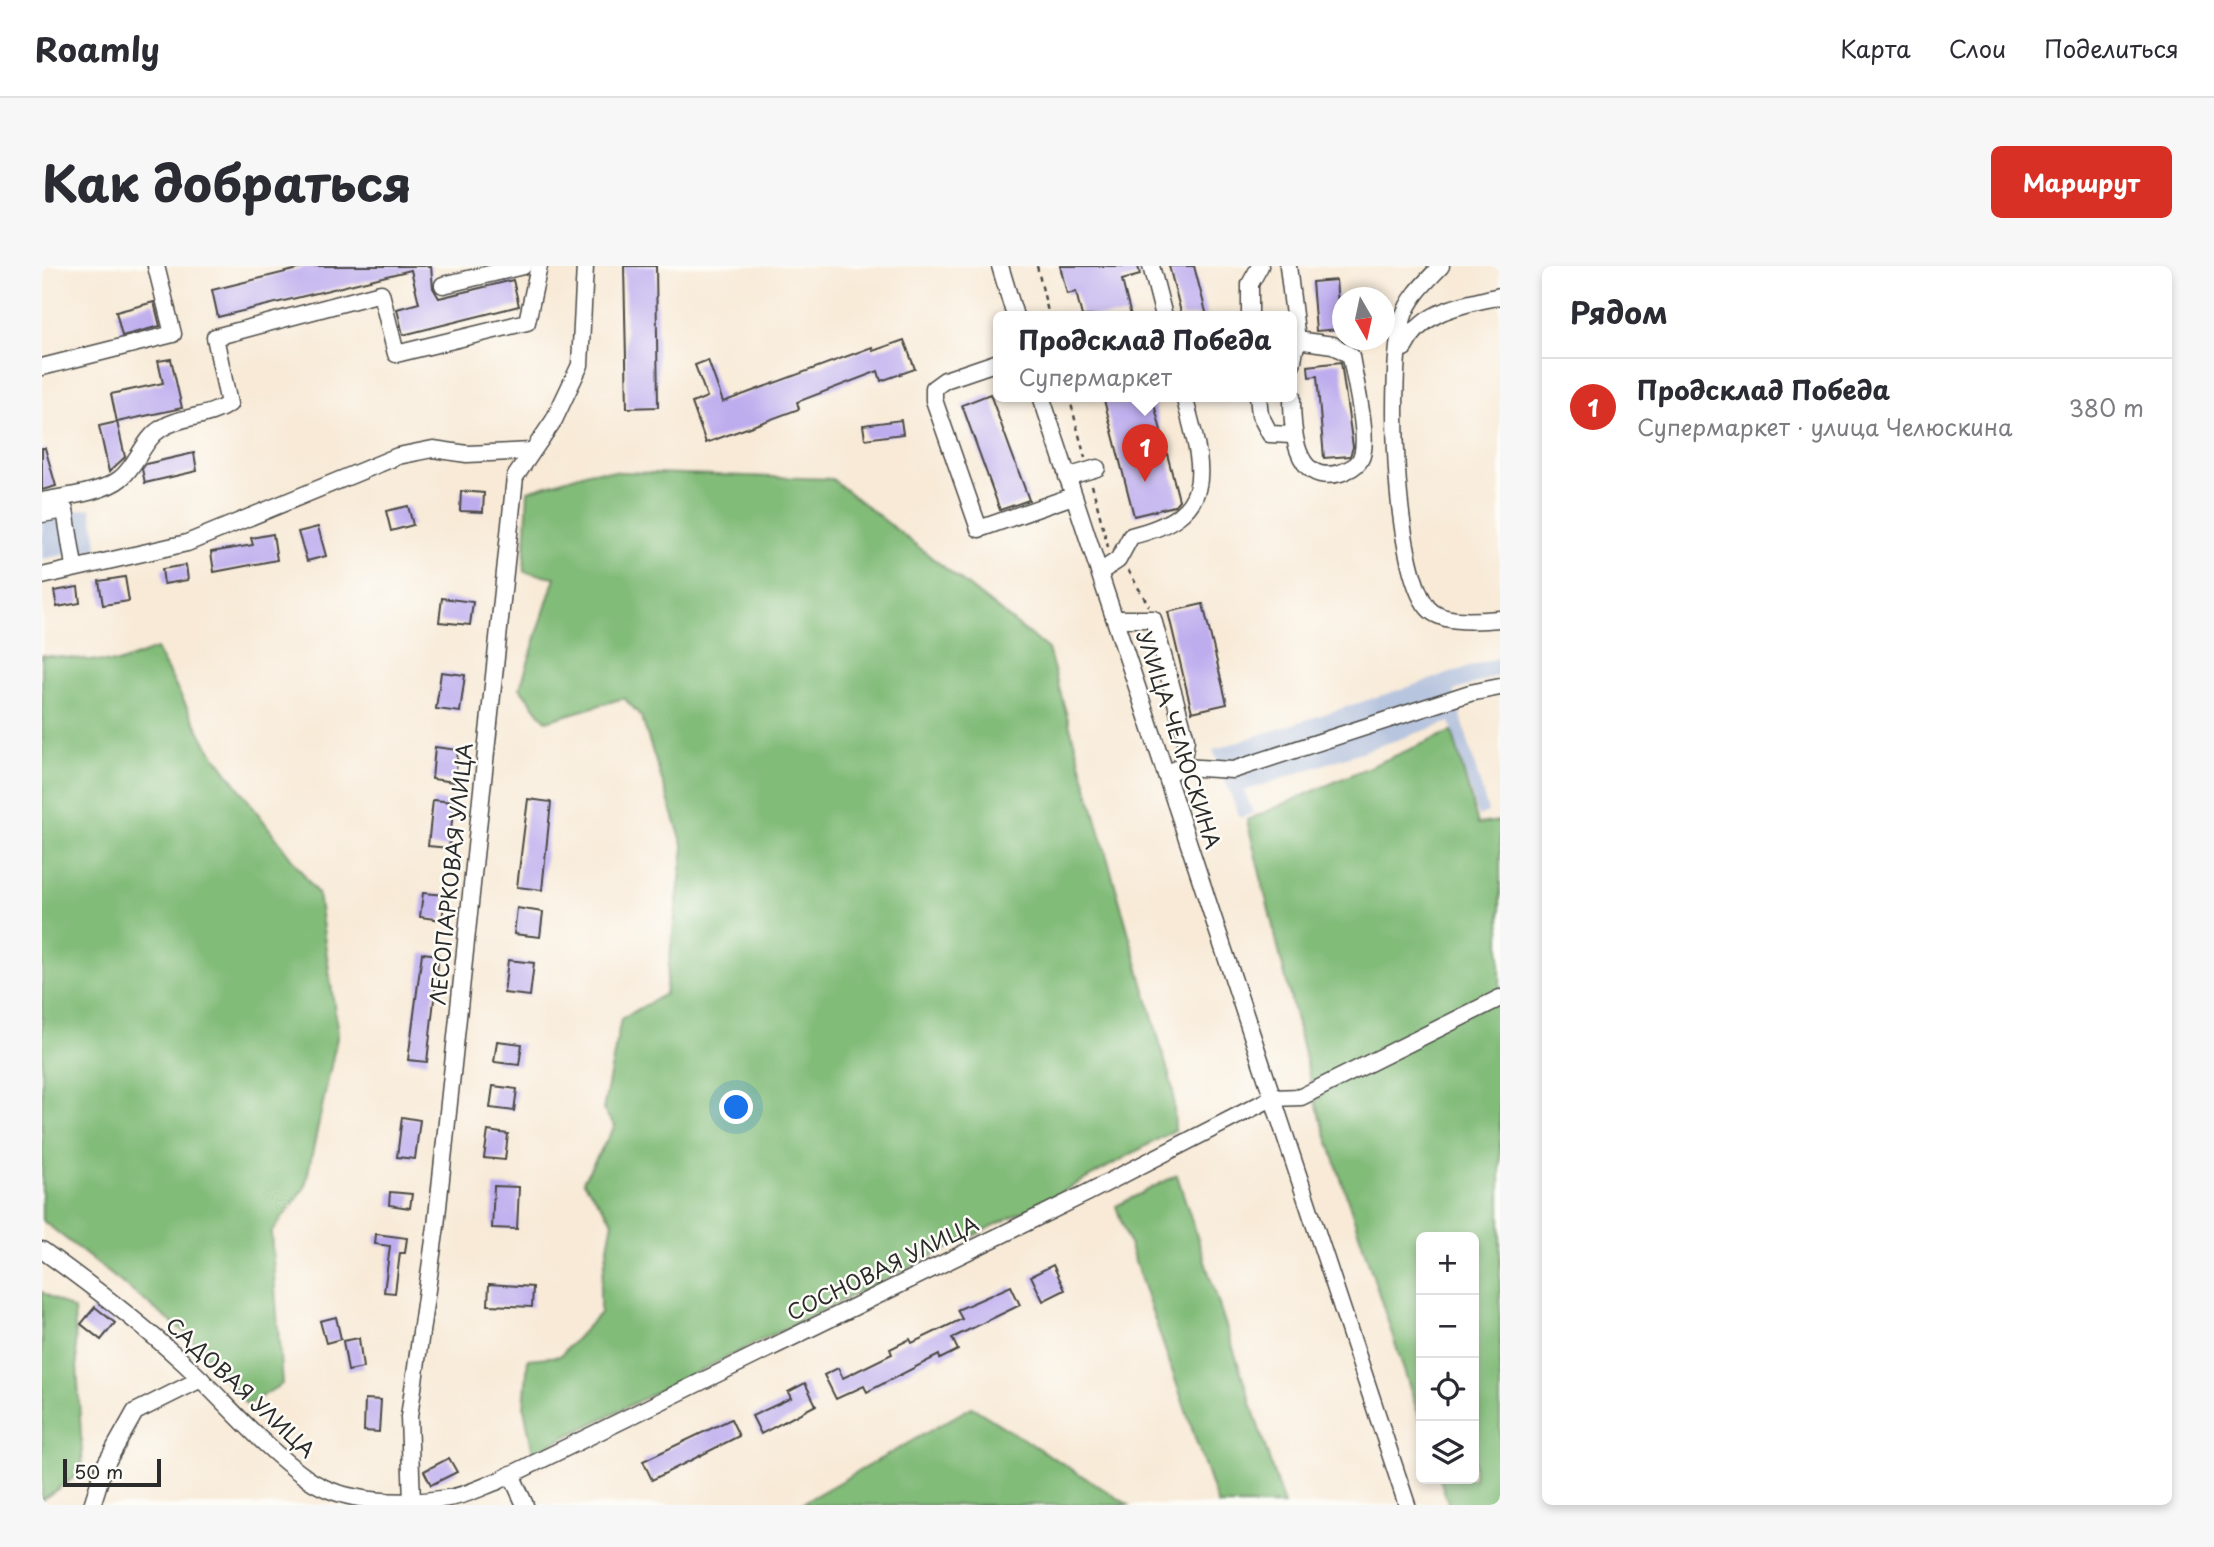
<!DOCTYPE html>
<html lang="ru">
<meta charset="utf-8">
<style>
body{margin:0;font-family:"Playpen Sans",sans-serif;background:#f7f7f7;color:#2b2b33}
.controls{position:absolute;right:21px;bottom:21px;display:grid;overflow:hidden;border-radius:10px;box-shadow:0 4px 10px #0003}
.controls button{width:63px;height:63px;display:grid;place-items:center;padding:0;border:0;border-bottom:2px solid #e1e1e2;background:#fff;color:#2b2b33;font:35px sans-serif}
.compass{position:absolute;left:1290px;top:21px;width:63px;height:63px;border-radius:50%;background:#fff;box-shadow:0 4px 10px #0003;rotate:171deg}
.scale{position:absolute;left:21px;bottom:18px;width:98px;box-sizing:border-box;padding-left:7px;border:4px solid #2b2b2b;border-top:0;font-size:19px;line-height:24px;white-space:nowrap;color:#2b2b2b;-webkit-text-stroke:5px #fdfcf7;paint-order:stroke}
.you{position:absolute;left:695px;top:842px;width:24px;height:24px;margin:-18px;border:5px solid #fff;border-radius:50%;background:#1a73e8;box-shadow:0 0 0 10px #1a73e833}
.badge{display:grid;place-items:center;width:46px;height:46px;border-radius:50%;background:#d93025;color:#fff;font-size:23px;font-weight:700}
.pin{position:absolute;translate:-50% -58px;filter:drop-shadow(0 2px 4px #0008)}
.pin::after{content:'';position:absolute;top:37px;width:24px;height:21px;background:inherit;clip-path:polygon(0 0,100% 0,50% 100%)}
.popup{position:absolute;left:951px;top:45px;width:304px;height:91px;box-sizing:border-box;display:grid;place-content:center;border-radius:10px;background:#fff;filter:drop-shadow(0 2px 5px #0005);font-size:23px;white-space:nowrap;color:#7c7c81}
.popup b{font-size:26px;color:#2b2b33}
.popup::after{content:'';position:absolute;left:50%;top:100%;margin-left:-14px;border:14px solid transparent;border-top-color:#fff}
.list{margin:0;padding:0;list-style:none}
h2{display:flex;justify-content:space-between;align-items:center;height:91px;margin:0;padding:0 28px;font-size:30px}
h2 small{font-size:23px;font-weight:400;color:#7c7c81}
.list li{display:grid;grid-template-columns:46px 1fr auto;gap:21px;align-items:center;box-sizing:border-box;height:98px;padding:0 28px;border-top:2px solid #e1e1e2}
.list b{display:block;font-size:26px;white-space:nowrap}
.list p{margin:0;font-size:23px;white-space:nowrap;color:#7c7c81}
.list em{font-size:23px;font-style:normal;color:#7c7c81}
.icon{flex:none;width:38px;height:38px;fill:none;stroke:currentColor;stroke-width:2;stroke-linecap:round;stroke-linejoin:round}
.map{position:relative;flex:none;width:1458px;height:1239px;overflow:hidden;border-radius:10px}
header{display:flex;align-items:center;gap:42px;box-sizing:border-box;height:98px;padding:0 35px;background:#fff;border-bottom:2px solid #e1e1e2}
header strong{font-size:33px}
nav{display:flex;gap:38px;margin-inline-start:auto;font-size:24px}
.intro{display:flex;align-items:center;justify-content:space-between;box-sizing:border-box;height:168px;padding:0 42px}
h1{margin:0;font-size:49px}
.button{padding:18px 32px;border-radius:10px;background:#d93025;color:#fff;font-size:24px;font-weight:700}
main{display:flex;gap:42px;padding:0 42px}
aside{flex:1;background:#fff;border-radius:10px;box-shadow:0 4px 10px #0003}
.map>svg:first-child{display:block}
.industrial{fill:#b8c5de}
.forest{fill:#82bc79;stroke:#567452;stroke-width:2}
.building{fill:#beadee}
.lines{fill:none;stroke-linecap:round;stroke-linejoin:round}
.minor-casing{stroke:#4a4845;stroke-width:19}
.path{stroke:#4a4845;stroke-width:2.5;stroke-dasharray:5 5;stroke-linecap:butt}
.minor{stroke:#fff;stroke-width:16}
.labels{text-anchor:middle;stroke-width:5;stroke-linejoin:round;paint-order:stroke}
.street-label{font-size:21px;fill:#2b2b2b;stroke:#fdfcf7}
</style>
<header>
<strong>Roamly</strong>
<nav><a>Карта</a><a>Слои</a><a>Поделиться</a></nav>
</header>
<div class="intro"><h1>Как добраться</h1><a class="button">Маршрут</a></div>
<main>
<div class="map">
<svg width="1458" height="1239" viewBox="0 0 1458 1239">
<rect width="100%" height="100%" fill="#fdfcf7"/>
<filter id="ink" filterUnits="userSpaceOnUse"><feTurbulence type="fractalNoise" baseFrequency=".0143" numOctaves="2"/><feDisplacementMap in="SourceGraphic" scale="14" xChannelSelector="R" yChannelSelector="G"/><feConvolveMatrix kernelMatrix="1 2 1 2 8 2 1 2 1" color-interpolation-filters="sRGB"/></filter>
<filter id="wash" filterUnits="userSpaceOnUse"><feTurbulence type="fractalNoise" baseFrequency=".00686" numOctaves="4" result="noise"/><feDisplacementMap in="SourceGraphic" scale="28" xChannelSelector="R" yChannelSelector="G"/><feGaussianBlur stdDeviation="1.57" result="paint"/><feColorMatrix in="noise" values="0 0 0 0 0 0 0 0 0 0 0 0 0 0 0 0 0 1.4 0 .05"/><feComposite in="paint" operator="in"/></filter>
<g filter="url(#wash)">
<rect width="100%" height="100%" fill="#f8ead7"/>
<!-- industrial -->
<g class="industrial">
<polygon points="49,242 56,283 0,293 0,251"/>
<polygon points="1458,391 1458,409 1412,425 1446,546 1436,550 1408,456 1203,525 1211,547 1198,552 1171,484"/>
</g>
<!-- forest -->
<g class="forest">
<polygon points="550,205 790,213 1006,383 1131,823 1133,864 1020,926 491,1187 482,1142 486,1093 518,1090 558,1047 558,1023 571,955 541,915 573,860 561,844 579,753 623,728 642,582 599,450 582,432 504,455 478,422 513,311 482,306 486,225"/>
<polygon points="114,383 165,479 276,628 296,767 263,921 229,967 240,1118 205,1139 147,1070 0,954 0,389 76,397"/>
<polygon points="1410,465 1436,558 1458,555 1458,1239 1407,1239 1398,1213 1432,1213 1432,971 1379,971 1379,1156 1274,837 1205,554"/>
<polygon points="1135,909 1242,1239 1176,1239 1074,940"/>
<polygon points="0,1026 32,1044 41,1205 0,1234"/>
<polygon points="930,1141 1087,1239 757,1239"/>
</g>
<g id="blocks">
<!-- building -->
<g class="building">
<polygon points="268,0 389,0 391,22 397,32 471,14 477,40 361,69 355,43 377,37 369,4 176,51 170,24"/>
<polygon points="582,0 614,0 616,141 585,142"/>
<polygon points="1018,0 1096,0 1098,9 1080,14 1089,50 1040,50 1034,26 1025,28"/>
<polygon points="1127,0 1152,0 1165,50 1140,50"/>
<polygon points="1294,14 1298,63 1274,65 1270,16"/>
<polygon points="112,36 118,60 80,70 74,46"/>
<polygon points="862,74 873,103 839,115 836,105 755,136 757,143 664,177 650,137 665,131 653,99 666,94 681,136 830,81 831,85"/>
<polygon points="129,93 140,142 75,156 69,128 121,117 116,95"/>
<polygon points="1299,96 1311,181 1308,190 1282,192 1275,110 1267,111 1266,100"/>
<polygon points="948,128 987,234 958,244 920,139"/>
<polygon points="1061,130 1110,130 1137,234 1132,240 1092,250"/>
<polygon points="859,154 861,168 823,173 821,159"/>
<polygon points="75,156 83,191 67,206 57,160"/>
<polygon points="0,182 3,182 14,220 0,224"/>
<polygon points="152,187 155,205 103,217 100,203 104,198"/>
<polygon points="419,225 442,227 441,246 418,245"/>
<polygon points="366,240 371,259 349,265 344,245"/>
<polygon points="276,261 284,290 265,295 256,266"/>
<polygon points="231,268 235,294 172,306 169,286 211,279 209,272"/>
<polygon points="144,299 146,314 122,318 120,303"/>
<polygon points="83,311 87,335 61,339 57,315"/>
<polygon points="36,321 38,337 15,341 12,325"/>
<polygon points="400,332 431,336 428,359 397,356"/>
<polygon points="1161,338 1185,438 1150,446 1126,346"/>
<polygon points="399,406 423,409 418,446 394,443"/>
<polygon points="393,481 416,484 413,516 390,513"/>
<polygon points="486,533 509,536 500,624 475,621"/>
<polygon points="391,534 412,536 407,582 386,580"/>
<polygon points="381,627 403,629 400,654 378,651"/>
<polygon points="475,642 501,646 498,671 472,668"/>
<polygon points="380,687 397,689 385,796 366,794"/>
<polygon points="466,694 492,697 488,730 462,727"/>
<polygon points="455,775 480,778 477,799 452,796"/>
<polygon points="451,820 475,823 472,845 448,842"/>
<polygon points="360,851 378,854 373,893 355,891"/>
<polygon points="446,865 466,868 463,894 442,892"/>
<polygon points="452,920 477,921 475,963 450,962"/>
<polygon points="348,926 370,928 368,942 347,939"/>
<polygon points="334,968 365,972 363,987 358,987 353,1027 342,1026 348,980 333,978"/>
<polygon points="1011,999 1023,1024 1001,1035 989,1010"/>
<polygon points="447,1018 491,1021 490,1041 446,1039"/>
<polygon points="969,1020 978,1039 910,1072 916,1084 898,1093 897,1089 825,1126 822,1120 794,1133 782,1109 796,1102 801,1112 850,1088 848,1083 868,1073 870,1077 920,1053 915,1044"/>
<polygon points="53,1041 73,1057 59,1074 39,1058"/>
<polygon points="294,1051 299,1073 284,1077 278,1055"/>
<polygon points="317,1072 321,1102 306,1105 301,1075"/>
<polygon points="763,1117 774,1139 719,1168 710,1150 749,1132 746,1126"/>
<polygon points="323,1133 339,1134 337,1166 322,1165"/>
<polygon points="689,1153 697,1170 610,1214 601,1195"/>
<polygon points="407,1192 415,1206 389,1219 382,1205"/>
</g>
</g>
</g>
<g filter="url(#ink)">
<use href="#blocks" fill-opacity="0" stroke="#4a4845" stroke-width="2"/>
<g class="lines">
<defs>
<g id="minor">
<polyline points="958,0 973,50"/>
<polyline points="1109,0 1122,50"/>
<polyline points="1246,0 1255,74 1250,99"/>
<path d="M 1399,0 C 1385,15 1367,31 1361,52 C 1346,104 1351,300 1386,342 C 1400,359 1438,354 1458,353"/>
<polyline points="401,19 481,0"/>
<polyline points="1208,50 1208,18 1218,0"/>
<path d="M 1362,82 C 1381,43 1418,40 1458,30"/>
<polyline points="956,96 903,114 892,122 892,134 937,263 1031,230"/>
<polyline points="0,101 131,68 114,0"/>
<polyline points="999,130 1365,1239"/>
<polyline points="1216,130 1218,149 1228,168 1250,169"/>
<path d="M 1250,130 C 1250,160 1251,220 1298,207 C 1306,204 1316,200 1319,192 C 1328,172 1312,112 1309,90 L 1291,79 L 1255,74"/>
<polyline points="1025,211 1055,202"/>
<path d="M 0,235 C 21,231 63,226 79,212 C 95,199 102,172 120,162 C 141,149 163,153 187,138 L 173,71 L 339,27 L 354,88 L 485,56 L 497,0"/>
<polyline points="0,248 23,244 32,300"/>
<path d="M 1058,306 L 1076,294 L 1089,270 C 1180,248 1160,200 1142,130"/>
<polyline points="0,310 145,277 356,190 391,183 425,188 490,185"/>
<polyline points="1073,353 1111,353 1144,473 1140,501"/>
<polyline points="1125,507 1140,501 1191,504 1428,427 1458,421"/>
<path d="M 0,984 C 49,1019 97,1056 142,1097 C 183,1135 220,1181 266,1213 C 303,1238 364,1239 406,1232 C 423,1230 440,1221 456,1215 L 1045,927 L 1230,832 L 1259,831 L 1458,732"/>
<polyline points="469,1208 483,1239"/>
<polyline points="370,1236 367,1151 394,960 473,211 512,154 538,99 543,0"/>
<polyline points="50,1239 62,1201 93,1146 159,1113"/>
</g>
</defs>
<!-- minor casing -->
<use href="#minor" class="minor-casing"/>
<!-- path -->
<g class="path">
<polyline points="995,0 1007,50"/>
<polyline points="1027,130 1043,192"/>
<polyline points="1050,219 1066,281"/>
<polyline points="1086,304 1107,340"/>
</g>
<!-- minor -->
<use href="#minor" class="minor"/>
</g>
</g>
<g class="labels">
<!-- street labels -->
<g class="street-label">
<text transform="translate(1136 474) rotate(72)" y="7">УЛИЦА ЧЕЛЮСКИНА</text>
<text transform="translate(410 608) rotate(-84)" y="7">ЛЕСОПАРКОВАЯ УЛИЦА</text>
<text transform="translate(841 1003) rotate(-26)" y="7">СОСНОВАЯ УЛИЦА</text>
<text transform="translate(198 1122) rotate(43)" y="7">САДОВАЯ УЛИЦА</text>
</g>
</g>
</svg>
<div class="controls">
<button>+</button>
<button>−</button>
<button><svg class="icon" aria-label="locate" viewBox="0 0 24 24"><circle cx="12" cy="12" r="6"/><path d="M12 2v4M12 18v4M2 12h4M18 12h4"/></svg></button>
<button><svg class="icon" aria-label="layers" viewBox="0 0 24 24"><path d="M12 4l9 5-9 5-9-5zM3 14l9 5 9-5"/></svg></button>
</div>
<svg class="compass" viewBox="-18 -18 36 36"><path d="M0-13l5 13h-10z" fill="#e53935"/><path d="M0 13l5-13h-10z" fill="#7c7c81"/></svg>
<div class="scale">50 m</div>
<div class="you"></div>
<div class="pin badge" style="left:1103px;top:216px">1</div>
<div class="popup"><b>Продсклад Победа</b>Супермаркет</div>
</div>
<aside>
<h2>Рядом<small></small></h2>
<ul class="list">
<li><span class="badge">1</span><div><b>Продсклад Победа</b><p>Супермаркет · улица Челюскина</p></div><em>380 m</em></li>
</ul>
</aside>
</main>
